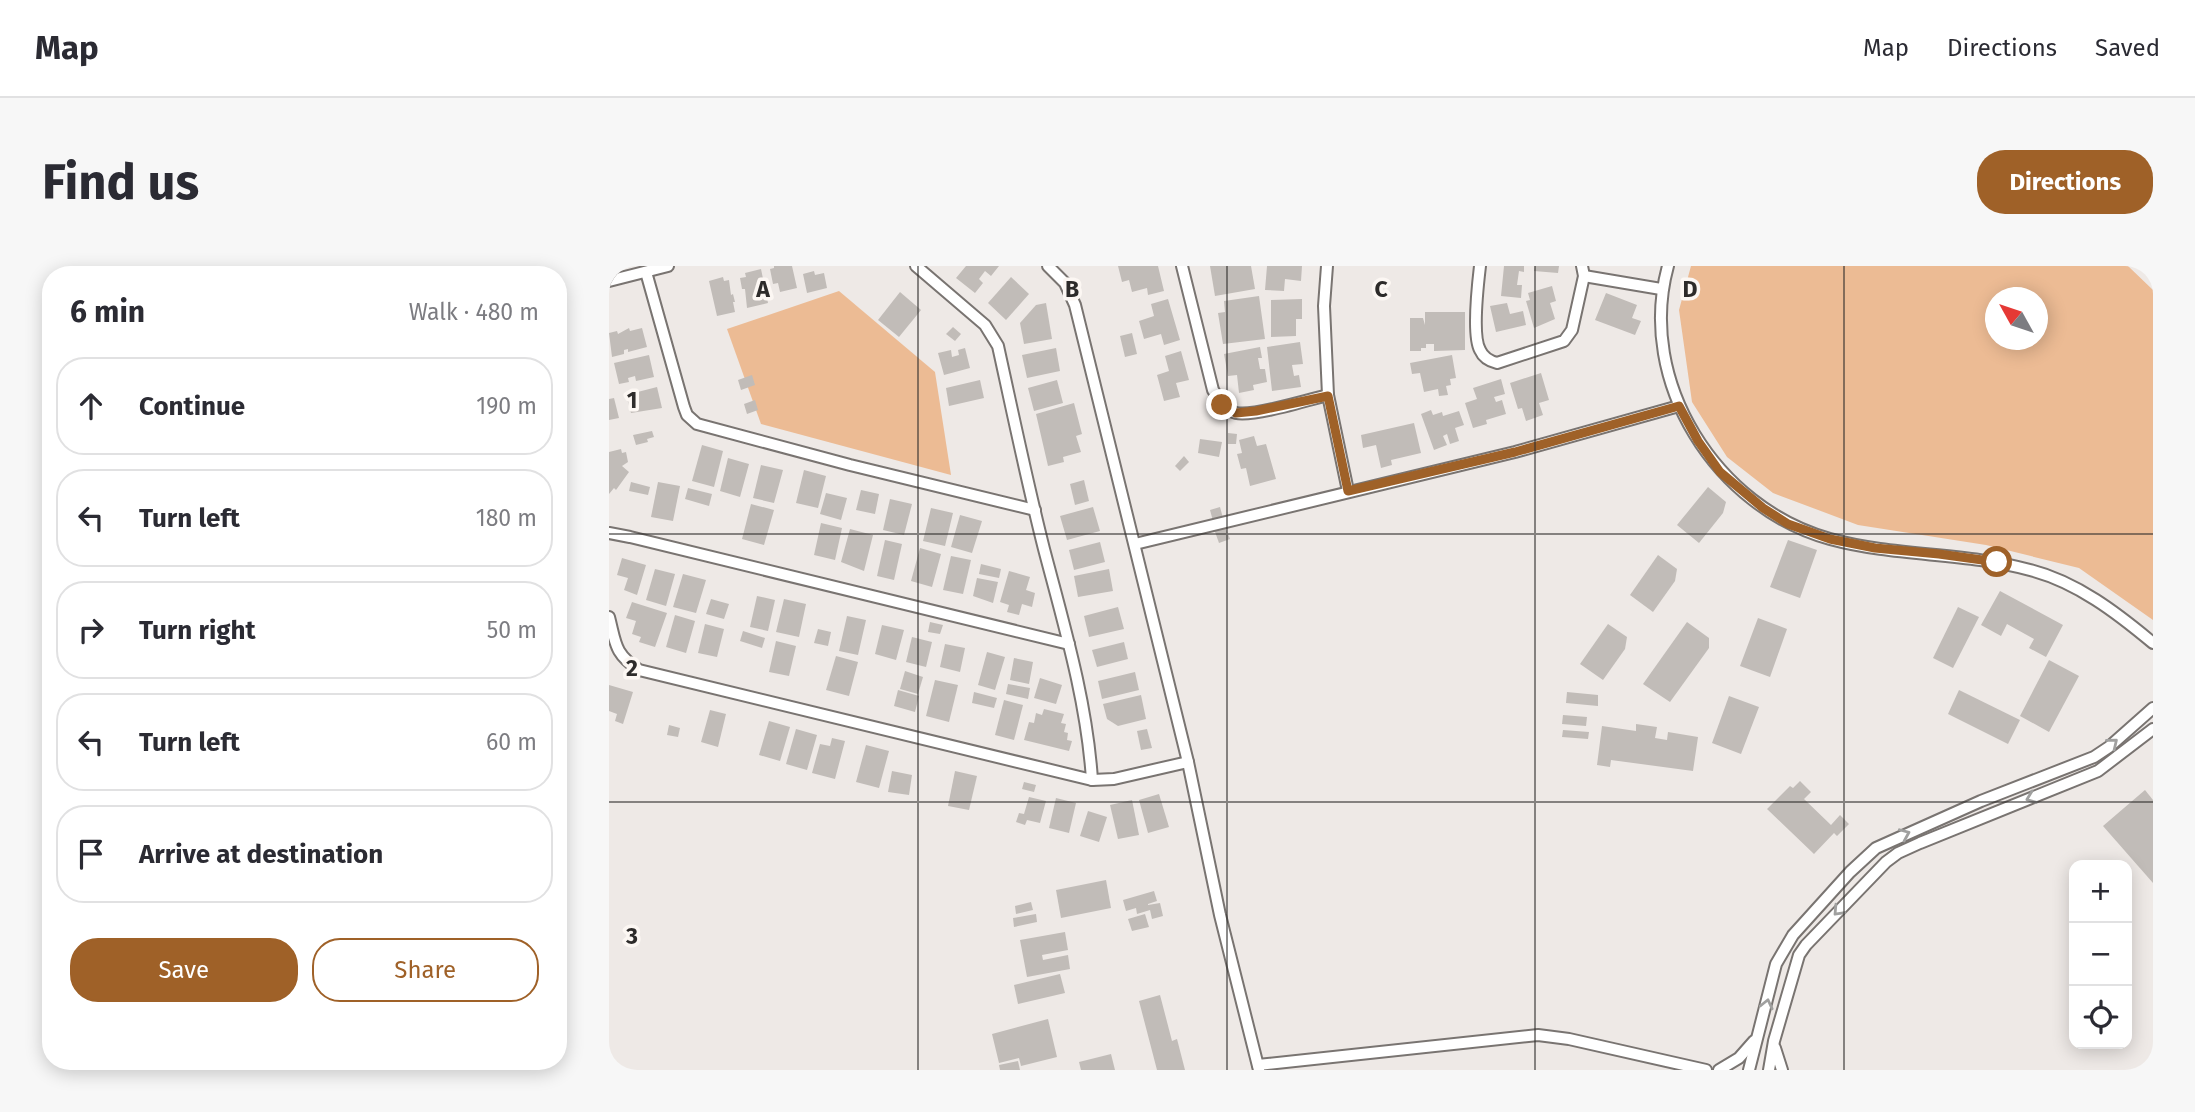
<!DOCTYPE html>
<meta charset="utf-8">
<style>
body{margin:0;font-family:"Fira Sans",sans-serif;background:#f7f7f7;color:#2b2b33}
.controls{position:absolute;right:21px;bottom:21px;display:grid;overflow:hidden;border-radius:14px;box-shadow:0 4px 18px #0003}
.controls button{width:63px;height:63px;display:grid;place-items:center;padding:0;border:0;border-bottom:2px solid #e1e1e2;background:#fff;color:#2b2b33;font:35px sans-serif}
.compass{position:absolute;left:1376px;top:21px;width:63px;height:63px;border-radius:50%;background:#fff;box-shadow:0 4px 18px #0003;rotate:310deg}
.stop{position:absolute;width:21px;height:21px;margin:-16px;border:5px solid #9f6128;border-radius:50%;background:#fff}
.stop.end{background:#9f6128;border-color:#fff;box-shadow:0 2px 7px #0008}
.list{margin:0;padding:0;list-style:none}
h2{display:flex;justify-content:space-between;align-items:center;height:91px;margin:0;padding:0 28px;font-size:30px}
h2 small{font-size:23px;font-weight:400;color:#7c7c81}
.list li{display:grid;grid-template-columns:46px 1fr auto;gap:21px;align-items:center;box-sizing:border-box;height:98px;margin:0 14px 14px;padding:0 14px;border:2px solid #e1e1e2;border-radius:28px}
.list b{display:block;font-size:26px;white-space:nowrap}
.list em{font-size:23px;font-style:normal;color:#7c7c81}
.actions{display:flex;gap:14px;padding:21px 28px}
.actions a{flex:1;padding:16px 0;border:2px solid #9f6128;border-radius:28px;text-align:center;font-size:24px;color:#9f6128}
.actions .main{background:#9f6128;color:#fff}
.icon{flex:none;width:38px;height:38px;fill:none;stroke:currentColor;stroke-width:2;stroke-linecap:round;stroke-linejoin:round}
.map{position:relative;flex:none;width:1544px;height:804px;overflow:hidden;border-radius:28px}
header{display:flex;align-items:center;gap:42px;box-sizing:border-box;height:98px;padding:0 35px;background:#fff;border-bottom:2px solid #e1e1e2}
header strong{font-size:33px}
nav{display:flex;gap:38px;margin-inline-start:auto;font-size:24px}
.intro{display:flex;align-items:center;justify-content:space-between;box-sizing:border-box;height:168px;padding:0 42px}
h1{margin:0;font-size:49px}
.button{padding:18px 32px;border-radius:28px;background:#9f6128;color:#fff;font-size:24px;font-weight:700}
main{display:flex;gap:42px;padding:0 42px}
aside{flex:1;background:#fff;border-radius:28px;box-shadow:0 4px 18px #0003}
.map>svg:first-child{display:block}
.green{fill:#ecbb94;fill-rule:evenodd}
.building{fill:#c1bcb8}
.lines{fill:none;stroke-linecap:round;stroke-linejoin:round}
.minor-casing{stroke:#797471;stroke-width:14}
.minor{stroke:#fff;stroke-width:10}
.oneway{stroke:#a0a09f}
.route{stroke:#9f6128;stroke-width:9}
.grid{fill:none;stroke:#2d2b2a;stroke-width:2;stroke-opacity:0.55}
.grid-label{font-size:23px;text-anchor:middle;font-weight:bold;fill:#2d2b2a;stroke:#fcf7f3;stroke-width:7;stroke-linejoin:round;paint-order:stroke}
</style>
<header>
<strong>Map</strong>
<nav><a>Map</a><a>Directions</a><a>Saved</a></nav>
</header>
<div class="intro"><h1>Find us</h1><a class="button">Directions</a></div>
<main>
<aside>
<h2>6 min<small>Walk · 480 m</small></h2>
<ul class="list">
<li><svg class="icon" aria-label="ahead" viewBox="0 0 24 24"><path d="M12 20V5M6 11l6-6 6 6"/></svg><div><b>Continue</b></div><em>190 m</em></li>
<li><svg class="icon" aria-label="left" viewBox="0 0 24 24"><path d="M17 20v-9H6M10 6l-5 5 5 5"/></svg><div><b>Turn left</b></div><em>180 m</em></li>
<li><svg class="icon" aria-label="right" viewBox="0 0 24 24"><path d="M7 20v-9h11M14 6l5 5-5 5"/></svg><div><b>Turn right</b></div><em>50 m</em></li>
<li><svg class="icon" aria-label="left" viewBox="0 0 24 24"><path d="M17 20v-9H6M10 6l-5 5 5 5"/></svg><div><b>Turn left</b></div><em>60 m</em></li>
<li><svg class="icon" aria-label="arrive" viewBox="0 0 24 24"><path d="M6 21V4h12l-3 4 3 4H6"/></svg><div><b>Arrive at destination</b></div></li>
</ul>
<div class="actions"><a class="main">Save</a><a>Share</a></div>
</aside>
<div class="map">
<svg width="1544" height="804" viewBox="0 0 1544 804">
<rect width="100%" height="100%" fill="#eee9e6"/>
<!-- green -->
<g class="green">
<path d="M 1082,0 L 1519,0 L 1544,24 L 1544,354 L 1470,302 L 1377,279 L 1249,259 L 1164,227 L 1118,191 L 1083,136 L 1070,44 ZM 1386,32 L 1428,32 L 1428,74 L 1386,74 Z"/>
<polygon points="230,25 326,106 342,209 152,158 118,63"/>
</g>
<!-- building -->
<g class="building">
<polygon points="165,0 183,0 188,22 171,26 169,17 164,18 161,3 165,2"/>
<polygon points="357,0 390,0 382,10 376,5 370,13 374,17 366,27 347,12"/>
<polygon points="509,0 549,0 555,25 539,29 538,22 523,26 520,14 513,16"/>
<polygon points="601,0 642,0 646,23 606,30"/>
<polygon points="658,0 693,0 692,15 676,13 675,25 656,24"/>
<polygon points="895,0 915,0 915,6 910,5 908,19 913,19 912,32 892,30"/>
<polygon points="926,0 950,0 949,7 925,5"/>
<polygon points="152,3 159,37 138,42 136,23 133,23 131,12 137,11 136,7"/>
<polygon points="205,5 206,9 215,7 218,22 198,27 194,8"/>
<polygon points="114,11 115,15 120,14 122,29 124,28 126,36 124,36 126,46 108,50 100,15"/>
<polygon points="402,11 420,28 397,54 379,37"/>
<polygon points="943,20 947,35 941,37 946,53 925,62 917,35 921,34 919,27"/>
<polygon points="291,26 312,44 290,71 269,54"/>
<polygon points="997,27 1028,39 1023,52 1032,55 1026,69 986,54"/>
<polygon points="650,30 656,73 614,78 609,47 616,46 615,35"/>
<polygon points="559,33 571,74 555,79 552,68 535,73 530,55 545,50 542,38"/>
<polygon points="693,33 693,53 687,53 687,70 662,71 662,34"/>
<polygon points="437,37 443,73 415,78 411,57 427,39"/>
<polygon points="898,37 901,48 914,45 917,59 887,66 881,40"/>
<polygon points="816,46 856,46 856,84 825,85 825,78 817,78 817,82 812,82 812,85 801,85 801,52 814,52 816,59"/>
<polygon points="344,61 352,68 346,75 337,68"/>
<polygon points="20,62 21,65 33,62 38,81 19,86 19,83 15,84 15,88 3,91 0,67 8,65 9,68"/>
<polygon points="523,67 528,88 516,91 511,70"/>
<polygon points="691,76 694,98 683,99 685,110 690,109 692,121 663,125 658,81"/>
<polygon points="651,81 653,92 649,92 651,103 656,103 658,116 644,119 645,124 630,127 628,109 619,110 615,88"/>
<polygon points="356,82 361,102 335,109 329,87 342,84 343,91 350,89 349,84"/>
<polygon points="447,82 451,105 418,112 413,89"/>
<polygon points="572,85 580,114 567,117 571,131 555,135 548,109 560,105 556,90"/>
<polygon points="40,89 45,111 27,115 26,110 19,112 20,116 10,118 5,97"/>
<polygon points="843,89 847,112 841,113 842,119 837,120 839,129 830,130 829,123 815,126 811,107 803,108 801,97"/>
<polygon points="932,107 940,134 930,137 934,149 917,155 913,142 909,143 901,117"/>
<polygon points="143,109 146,119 132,124 129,114"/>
<polygon points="892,113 896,128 885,131 887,136 893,134 897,148 877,154 878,158 864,162 856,137 868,133 864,122"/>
<polygon points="371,114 375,132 340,140 337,122"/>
<polygon points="448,114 454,137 425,145 419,122"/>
<polygon points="48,121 53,142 22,147 17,129"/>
<polygon points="5,132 10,152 0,154 0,133"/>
<polygon points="146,134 149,144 138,148 135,138"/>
<polygon points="465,137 473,168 467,170 472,186 454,191 455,196 439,200 427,148"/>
<polygon points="822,144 824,149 833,146 834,150 850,145 855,159 846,162 850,175 841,178 838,168 834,170 838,179 825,184 812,148"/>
<polygon points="805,157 812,187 782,194 783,199 772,202 767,179 754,182 752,169"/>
<polygon points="43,165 45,171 38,173 39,176 27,179 24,169"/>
<polygon points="619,167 628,168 627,178 619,178"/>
<polygon points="645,170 648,180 657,178 667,213 641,220 637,202 632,203 628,188 633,187 630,174"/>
<polygon points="591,173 613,176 610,191 589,187"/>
<polygon points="93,179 114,185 105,221 83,215"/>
<polygon points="12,183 13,187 17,186 19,196 13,200 20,206 7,224 5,222 0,228 0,186"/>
<polygon points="575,190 580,196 571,205 566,200"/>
<polygon points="119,192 140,198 131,231 111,225"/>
<polygon points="152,199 174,204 165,237 144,232"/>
<polygon points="195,204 217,210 209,242 187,237"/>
<polygon points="475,214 480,235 466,239 461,218"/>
<polygon points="22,216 41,221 39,229 20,225"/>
<polygon points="49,216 71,220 64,255 42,251"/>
<polygon points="1099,221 1117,236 1114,247 1090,277 1068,259"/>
<polygon points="79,222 103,228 100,240 76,233"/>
<polygon points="252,224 270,228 266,248 247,244"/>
<polygon points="217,227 238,232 232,254 211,248"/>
<polygon points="281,233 303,238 295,269 274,264"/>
<polygon points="142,238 165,244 155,279 133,273"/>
<polygon points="484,241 491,265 458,274 451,250"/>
<polygon points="611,241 614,252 604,255 601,244"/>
<polygon points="322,242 344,247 336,280 314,275"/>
<polygon points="351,249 373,255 363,287 342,281"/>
<polygon points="212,257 233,262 226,294 205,289"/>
<polygon points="616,260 621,273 610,277 605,263"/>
<polygon points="241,263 264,269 255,305 232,296"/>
<polygon points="276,274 293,278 285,314 268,310"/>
<polygon points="1179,274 1208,284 1191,332 1161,321"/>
<polygon points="491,276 496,296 465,304 460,284"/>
<polygon points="311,282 332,288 323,321 302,315"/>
<polygon points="1049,289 1068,303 1066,315 1044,346 1021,329"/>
<polygon points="342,290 362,294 354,328 334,324"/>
<polygon points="13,292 37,299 28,329 15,324 19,312 8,309"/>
<polygon points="372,298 392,303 390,312 370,308"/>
<polygon points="46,303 66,308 57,340 37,334"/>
<polygon points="500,303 504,325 469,331 465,310"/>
<polygon points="400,305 421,311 417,324 426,327 423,341 413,338 410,349 398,346 400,339 391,336"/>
<polygon points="74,308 97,314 87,347 64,341"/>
<polygon points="368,312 389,316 384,337 364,330"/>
<polygon points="1391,325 1454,359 1437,391 1420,382 1425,373 1398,358 1392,370 1372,359"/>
<polygon points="148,330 166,334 159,365 141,361"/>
<polygon points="102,333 120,338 115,353 97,348"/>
<polygon points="175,333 197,338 190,371 167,366"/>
<polygon points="23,336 58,347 46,381 30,376 32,371 23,368 27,355 17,352"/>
<polygon points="509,341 515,363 480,371 475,350"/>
<polygon points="1349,341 1370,351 1344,402 1324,392"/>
<polygon points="66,349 86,355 77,387 57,381"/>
<polygon points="238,350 257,354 249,389 230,385"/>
<polygon points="1149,352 1178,363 1161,411 1131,400"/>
<polygon points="321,356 334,359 331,368 319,366"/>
<polygon points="1078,356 1100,372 1100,382 1061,436 1034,418"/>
<polygon points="96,358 115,363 108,391 89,387"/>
<polygon points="999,358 1018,371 1016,383 994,414 971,398"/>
<polygon points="273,359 295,364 287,394 266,388"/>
<polygon points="209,363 222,366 219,380 205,377"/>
<polygon points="134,365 156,372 153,382 131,375"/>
<polygon points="303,371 323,376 317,401 297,396"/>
<polygon points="167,375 187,380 180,410 160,406"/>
<polygon points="515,376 519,393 488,401 483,384"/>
<polygon points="336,378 356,382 351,406 331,401"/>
<polygon points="378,386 396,391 386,424 369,419"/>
<polygon points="227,390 249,396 240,430 217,424"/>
<polygon points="405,392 424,396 420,418 401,414"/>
<polygon points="1440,394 1470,410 1440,466 1411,450"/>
<polygon points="296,405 314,411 309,428 291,423"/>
<polygon points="526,406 530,424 493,433 489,415"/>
<polygon points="431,412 453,419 447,438 425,432"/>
<polygon points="326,414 349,419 340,456 317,450"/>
<polygon points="399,418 421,422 419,433 397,428"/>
<polygon points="0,419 24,426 14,458 6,455 8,448 0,445"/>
<polygon points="289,424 310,430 306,446 285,440"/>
<polygon points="1350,424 1411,454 1399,478 1339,448"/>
<polygon points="365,426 388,432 385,442 363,437"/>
<polygon points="958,426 989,429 989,440 957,437"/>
<polygon points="532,429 537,453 509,460 498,453 494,438"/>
<polygon points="1120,430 1150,441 1132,488 1103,477"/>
<polygon points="395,434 414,439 405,474 386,469"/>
<polygon points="435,443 455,448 452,457 457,458 455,466 459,467 458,474 463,475 460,485 415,474 420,456 425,457 427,447 433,449"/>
<polygon points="101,444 117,448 109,481 92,476"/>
<polygon points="954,449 978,451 977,460 953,458"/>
<polygon points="160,455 181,461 171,495 150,489"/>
<polygon points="1027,458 1048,461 1046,472 1058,474 1059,466 1089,471 1084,505 1002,494 1001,501 988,499 993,460 1027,465"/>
<polygon points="60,459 71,462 69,471 58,469"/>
<polygon points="187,463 208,469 198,504 177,498"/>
<polygon points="538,463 543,482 532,484 528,465"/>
<polygon points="954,464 980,466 979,473 953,471"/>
<polygon points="223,472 236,475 226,513 203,507 211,478 221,480"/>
<polygon points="257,479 280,485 270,522 247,516"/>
<polygon points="283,505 303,509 300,529 279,526"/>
<polygon points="346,505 368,510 360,544 339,540"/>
<polygon points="1191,515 1202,526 1195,533 1222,559 1231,549 1240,558 1228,570 1225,567 1205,588 1158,543 1181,520 1184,522"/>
<polygon points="415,516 427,519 425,526 413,523"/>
<polygon points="1536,524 1544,534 1544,617 1494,560"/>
<polygon points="550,528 560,561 539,567 530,534"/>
<polygon points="420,531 437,535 431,557 418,554 416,559 407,556 410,547 415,548"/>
<polygon points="447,532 467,537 460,567 440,562"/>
<polygon points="523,534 530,569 509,573 501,539"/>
<polygon points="479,545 498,551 490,576 471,570"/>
<polygon points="497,614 502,642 452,652 447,624"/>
<polygon points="545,625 548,635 539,638 539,639 551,637 554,650 543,653 541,644 528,648 527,642 517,645 514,634"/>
<polygon points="422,636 424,644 407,648 406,640"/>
<polygon points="427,648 428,656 405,661 404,652"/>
<polygon points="536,648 540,661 523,665 519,653"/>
<polygon points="456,666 459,684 433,689 434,694 459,689 461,703 418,711 411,674"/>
<polygon points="451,708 456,727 409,738 405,719"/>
<polygon points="551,729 563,775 568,773 576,804 548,804 530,735"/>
<polygon points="439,753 448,791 412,800 410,792 390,797 383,768"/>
<polygon points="502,788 506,804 472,804 470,796"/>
<polygon points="409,795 411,804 391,804 390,799"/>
</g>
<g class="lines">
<defs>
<g id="minor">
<path d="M 307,0 L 376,59 L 389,80 C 404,148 418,216 435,283 C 455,359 478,436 483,514"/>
<polyline points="439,0 456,17 466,39 579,496 611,649 650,804"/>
<path d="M 573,0 L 604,124 C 610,133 615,144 627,147 C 644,151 699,134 719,129"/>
<polyline points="718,0 715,40 719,129 739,225"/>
<path d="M 871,0 C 869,17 863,70 871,84 C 874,91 880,95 888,97 L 955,75 L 963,64 L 975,10 L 973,0"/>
<path d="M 1059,0 C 1027,116 1108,242 1221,273 C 1287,291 1356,286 1421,304 C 1468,316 1508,347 1544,377"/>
<polyline points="37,6 75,141 78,149 88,158 241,199 426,244"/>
<polyline points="975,10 1052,23"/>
<polyline points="0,15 59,0"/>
<polyline points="0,267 21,271 460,378"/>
<polyline points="526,278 906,186 1070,140"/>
<path d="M 0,351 C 7,378 5,387 30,404 L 483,514 L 505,513 L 579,496"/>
<polyline points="1166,782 1173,804"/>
<polyline points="649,799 929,769 960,773 1097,804"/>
<polyline points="1110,804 1130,792 1145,775"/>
<polyline points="1140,804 1167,698 1184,669 1241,606 1267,582 1372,535 1485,491 1500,481 1544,442"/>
<polyline points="1160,804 1165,775 1190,689 1197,679 1277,596 1289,587 1311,577 1489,505 1544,463"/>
</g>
</defs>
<!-- minor casing -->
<use href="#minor" class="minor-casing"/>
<!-- minor -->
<use href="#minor" class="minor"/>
</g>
<!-- one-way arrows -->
<defs><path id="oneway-chevron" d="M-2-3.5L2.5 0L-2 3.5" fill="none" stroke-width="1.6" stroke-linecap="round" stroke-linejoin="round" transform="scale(1.75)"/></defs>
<g class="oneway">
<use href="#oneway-chevron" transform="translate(1504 477) rotate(-39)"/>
<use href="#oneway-chevron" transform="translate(1422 532) rotate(159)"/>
<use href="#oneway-chevron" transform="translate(1296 568) rotate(-23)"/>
<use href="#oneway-chevron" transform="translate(1229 645) rotate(133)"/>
<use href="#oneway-chevron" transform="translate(1158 738) rotate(-77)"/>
</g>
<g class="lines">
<!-- route -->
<polyline class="route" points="613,139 627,147 647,145 719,130 739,225 906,186 1070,140 1089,175 1111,206 1154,242 1179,258 1221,273 1266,282 1330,288 1388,296"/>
</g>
<!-- grid -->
<path class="grid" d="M 309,0 L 309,804M 618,0 L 618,804M 926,0 L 926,804M 1235,0 L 1235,804M 0,268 L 1544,268M 0,536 L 1544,536"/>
<g class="grid-label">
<text x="154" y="31">A</text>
<text x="463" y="31">B</text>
<text x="772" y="31">C</text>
<text x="1081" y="31">D</text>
<text x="23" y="142">1</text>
<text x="23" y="410">2</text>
<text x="23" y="678">3</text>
</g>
</svg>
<div class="controls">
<button>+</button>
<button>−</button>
<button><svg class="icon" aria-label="locate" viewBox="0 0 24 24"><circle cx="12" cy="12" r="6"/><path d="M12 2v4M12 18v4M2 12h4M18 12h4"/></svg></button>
</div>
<svg class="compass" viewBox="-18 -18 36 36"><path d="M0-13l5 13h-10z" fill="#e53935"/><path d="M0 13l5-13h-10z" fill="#7c7c81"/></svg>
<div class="stop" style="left:1388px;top:296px"></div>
<div class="stop end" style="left:613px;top:139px"></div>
</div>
</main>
